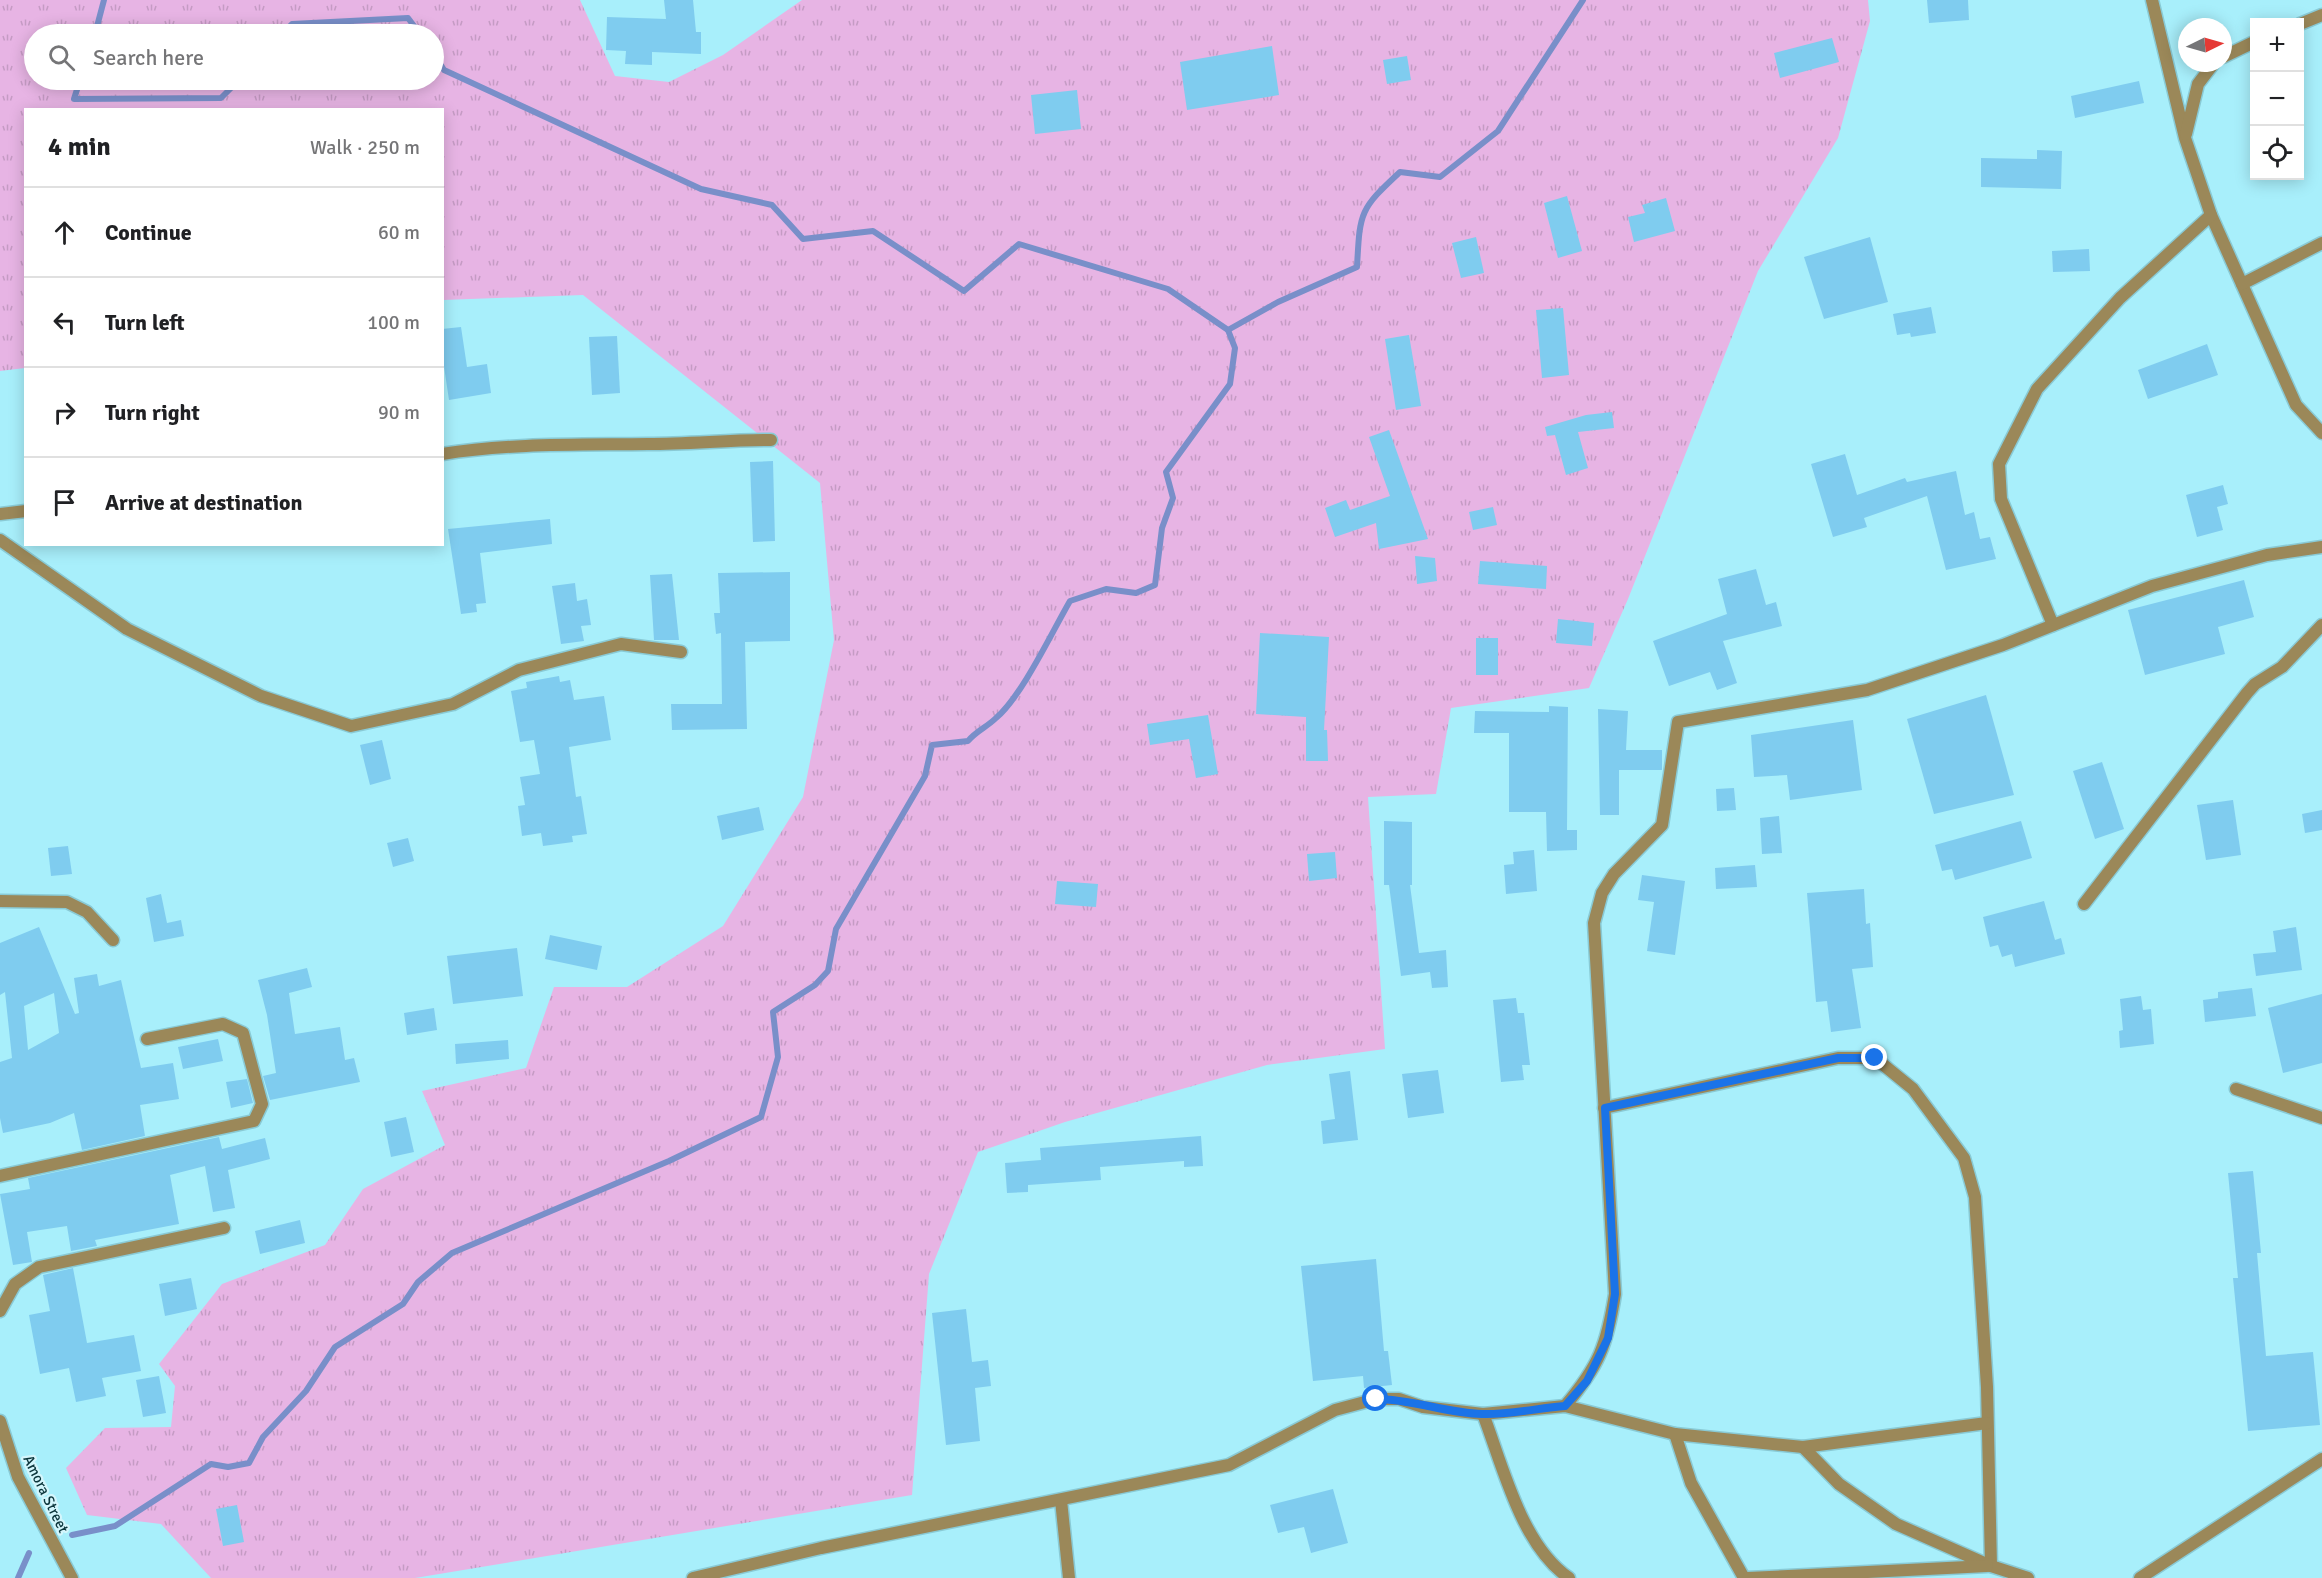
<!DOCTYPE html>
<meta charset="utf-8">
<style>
body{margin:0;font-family:Signika,sans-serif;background:#f2f2f2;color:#202124}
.controls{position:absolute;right:18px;top:18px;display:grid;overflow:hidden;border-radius:0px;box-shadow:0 3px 15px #0003}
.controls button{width:54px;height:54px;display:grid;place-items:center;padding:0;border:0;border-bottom:2px solid #e0e0e0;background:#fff;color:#202124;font:30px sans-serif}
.compass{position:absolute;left:2178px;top:18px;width:54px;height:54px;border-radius:50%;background:#fff;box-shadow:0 3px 15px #0003;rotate:85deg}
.stop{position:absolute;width:18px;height:18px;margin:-14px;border:4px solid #1a73e8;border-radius:50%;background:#fff}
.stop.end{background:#1a73e8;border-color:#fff;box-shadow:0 2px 6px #0008}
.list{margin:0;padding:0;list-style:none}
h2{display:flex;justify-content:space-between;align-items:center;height:78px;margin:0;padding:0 24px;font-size:26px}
h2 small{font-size:20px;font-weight:400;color:#757577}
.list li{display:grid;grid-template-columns:39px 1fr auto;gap:18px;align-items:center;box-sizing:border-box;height:90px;padding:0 24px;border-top:2px solid #e0e0e0}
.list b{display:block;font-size:22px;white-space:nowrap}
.list em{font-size:20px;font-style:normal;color:#757577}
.icon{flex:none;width:33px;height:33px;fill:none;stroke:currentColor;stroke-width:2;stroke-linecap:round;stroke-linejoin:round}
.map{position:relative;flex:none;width:2322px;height:1578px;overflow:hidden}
.search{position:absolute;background:#fff;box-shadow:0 3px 15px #0003;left:24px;top:24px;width:420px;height:66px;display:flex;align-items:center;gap:15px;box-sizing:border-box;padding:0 21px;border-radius:33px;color:#757577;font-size:22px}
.panel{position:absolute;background:#fff;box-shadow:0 3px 15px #0003;left:24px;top:108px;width:420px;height:438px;border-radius:0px}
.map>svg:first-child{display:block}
.grass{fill:url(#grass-tufts);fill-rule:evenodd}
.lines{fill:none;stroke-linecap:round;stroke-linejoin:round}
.stream{stroke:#798fc9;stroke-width:6}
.building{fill:#7fccef;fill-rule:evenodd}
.minor-casing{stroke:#89cad5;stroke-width:15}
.tertiary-casing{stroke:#89cad5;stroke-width:15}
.minor{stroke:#9b8859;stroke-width:12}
.tertiary{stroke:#9b8859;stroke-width:12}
.route{stroke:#1a73e8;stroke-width:8}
.labels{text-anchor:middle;stroke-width:4.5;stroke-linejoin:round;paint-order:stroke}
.street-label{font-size:15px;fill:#0b353b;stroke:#d4f6fc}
</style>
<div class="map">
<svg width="2322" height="1578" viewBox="0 0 2322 1578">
<defs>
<pattern id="grass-tufts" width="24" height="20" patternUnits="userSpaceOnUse" patternTransform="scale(1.5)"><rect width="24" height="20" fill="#e7b4e4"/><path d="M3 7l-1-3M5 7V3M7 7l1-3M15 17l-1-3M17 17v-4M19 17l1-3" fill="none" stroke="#c59bc4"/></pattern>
</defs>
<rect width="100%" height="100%" fill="#a8effb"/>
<!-- grass -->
<path class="grass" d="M 0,0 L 580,0 L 615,76 L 669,82 L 723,55 L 802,0 L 1868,0 L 1870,21 L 1838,138 L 1758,271 L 1628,599 L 1589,688 L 1451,708 L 1436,794 L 1368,797 L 1385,1049 L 1267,1065 L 1065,1122 L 978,1152 L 929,1274 L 912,1495 L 415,1578 L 211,1578 L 161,1524 L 87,1515 L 66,1468 L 105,1428 L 171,1427 L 175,1386 L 159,1364 L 222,1284 L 325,1245 L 363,1189 L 445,1145 L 422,1091 L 526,1068 L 554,987 L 627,987 L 723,926 L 803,797 L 834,640 L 820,483 L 583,295 L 443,300 L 442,110 L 26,110 L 25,368 L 0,371 ZM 34,34 L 434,34 L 434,80 L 34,80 Z"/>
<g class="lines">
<!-- stream -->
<g class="stream">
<polyline points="95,34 104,0"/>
<polyline points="282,34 292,24 408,18 420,34"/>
<path d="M 434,54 L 444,70 L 701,189 L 772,205 L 803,239 L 873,231 L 964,291 L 1019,244 L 1168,289 L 1228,330 L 1278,302 L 1357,267 C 1360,212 1359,210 1400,172 L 1440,177 L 1498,131 L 1583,0"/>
<polyline points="80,80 74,99 221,98 239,80"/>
<path d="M 72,1535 L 115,1526 L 211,1464 L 228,1467 L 249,1463 L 263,1437 L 306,1391 L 335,1347 L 403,1304 L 418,1282 L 452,1253 L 669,1161 L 761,1117 L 778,1057 L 773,1012 L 815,985 L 828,971 L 836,929 L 925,776 L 932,745 L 968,741 C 976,731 987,727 996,718 C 1022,696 1052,632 1070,601 L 1106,589 L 1136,593 L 1155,585 L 1162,528 L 1173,498 L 1166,472 L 1230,384 L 1235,348 L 1228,330"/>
<polyline points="18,1578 29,1553"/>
</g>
</g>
<!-- building -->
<g class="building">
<polygon points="664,0 693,0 696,32 701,32 701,54 652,52 652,65 625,64 626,51 606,50 607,17 666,19"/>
<polygon points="1927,0 1968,0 1969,20 1929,23"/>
<polygon points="1832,38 1839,62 1780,78 1774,53"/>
<polygon points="1272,46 1279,95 1187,110 1180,62"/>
<polygon points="1407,56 1411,80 1387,84 1383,60"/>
<polygon points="2139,81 2144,103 2075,118 2071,96"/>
<polygon points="1077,90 1081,129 1035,134 1031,95"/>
<polygon points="2037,150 2062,151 2061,189 1981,187 1981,158 2037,159"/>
<polygon points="1567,196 1582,251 1558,258 1544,203"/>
<polygon points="1666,198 1675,231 1634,242 1628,217 1645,213 1642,205"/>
<polygon points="1476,237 1484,273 1461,278 1452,243"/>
<polygon points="1870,237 1888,302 1824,319 1804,257"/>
<polygon points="2089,249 2090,271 2053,272 2052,251"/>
<polygon points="1931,307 1936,333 1911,337 1910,333 1897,335 1893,314"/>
<polygon points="1563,308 1569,375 1542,378 1536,310"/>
<polygon points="461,327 467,367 487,364 491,393 449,400 442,353 442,329"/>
<polygon points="1409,335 1421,406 1396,410 1385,339"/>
<polygon points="617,336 620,393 592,395 589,337"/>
<polygon points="2207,344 2218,375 2148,399 2138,370"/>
<polygon points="1612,412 1614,428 1578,432 1588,468 1566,475 1555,435 1547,436 1545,427 1586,415"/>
<polygon points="1389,430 1428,539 1379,549 1376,523 1335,537 1325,508 1346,500 1350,510 1390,496 1369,437"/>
<polygon points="1845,454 1857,495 1905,478 1907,482 1956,471 1965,515 1974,512 1980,539 1990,537 1996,559 1946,570 1927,496 1864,518 1867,527 1833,537 1811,464"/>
<polygon points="773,461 775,541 753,542 750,462"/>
<polygon points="2223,485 2228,504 2217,507 2223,530 2197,537 2186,495"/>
<polygon points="1493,507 1497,525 1473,530 1469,512"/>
<polygon points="550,519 552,544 480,553 486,603 476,604 477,612 461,614 448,529"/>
<polygon points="1415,556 1435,558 1437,581 1417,584"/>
<polygon points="1480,561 1547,566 1546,589 1478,584"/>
<polygon points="1756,569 1766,605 1776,602 1782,626 1723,641 1737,683 1717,690 1710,672 1669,686 1653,641 1727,614 1718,579"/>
<polygon points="790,572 790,641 745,642 747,729 672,730 671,704 722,704 721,633 716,634 714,613 720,613 718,573"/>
<polygon points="672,574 679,640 654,640 650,575"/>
<polygon points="2244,580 2254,617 2218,627 2225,654 2145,675 2128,610"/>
<polygon points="575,583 577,601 587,599 591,625 581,626 584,641 561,644 552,586"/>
<polygon points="1558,619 1594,623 1592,646 1556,643"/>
<polygon points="1260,633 1329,637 1324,730 1327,730 1328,761 1306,761 1306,717 1256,714"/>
<rect x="1476" y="638" width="22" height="37"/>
<polygon points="559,676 560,682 570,680 574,700 604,696 611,740 569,747 576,797 581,796 587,834 572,836 573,842 543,846 541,833 522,836 518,806 525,805 520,777 540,774 534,740 520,742 511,691 527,688 526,682"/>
<polygon points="1986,695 2014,795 1934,814 1907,719"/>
<polygon points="1549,706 1568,707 1567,830 1577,830 1577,850 1547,851 1546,812 1509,812 1509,733 1474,733 1475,711 1549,712"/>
<polygon points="1598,709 1628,711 1626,750 1662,750 1662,770 1619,770 1619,815 1600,815"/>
<polygon points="1208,715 1218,774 1196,778 1189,739 1150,745 1147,724"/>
<polygon points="1853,720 1862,790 1790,800 1787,775 1754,777 1751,735"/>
<polygon points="382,740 391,779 370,785 360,745"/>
<polygon points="2102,762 2124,829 2095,839 2073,771"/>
<polygon points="1734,788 1736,810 1717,811 1716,789"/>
<polygon points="2233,800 2241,855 2206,860 2197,805"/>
<polygon points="759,807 764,830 722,840 717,816"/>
<polygon points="2322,810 2322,830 2305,833 2302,814"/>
<polygon points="1779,816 1782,853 1762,854 1760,818"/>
<polygon points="1384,821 1412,822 1412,885 1410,885 1419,953 1446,950 1448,987 1432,988 1430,972 1401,976 1389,885 1384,885"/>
<polygon points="2021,821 2032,858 1955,880 1952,869 1942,871 1935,845"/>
<polygon points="408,838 414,861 393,867 387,843"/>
<polygon points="68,846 72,874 51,876 48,848"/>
<polygon points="1534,850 1537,891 1506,894 1504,865 1514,864 1513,852"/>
<polygon points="1335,852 1337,878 1309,881 1307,854"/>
<polygon points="1755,865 1757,887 1716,889 1715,868"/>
<polygon points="1642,875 1685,881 1675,955 1647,951 1654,902 1638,900"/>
<polygon points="1057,881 1098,884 1096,907 1055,904"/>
<polygon points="1864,889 1866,924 1870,923 1873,967 1852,969 1861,1028 1831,1032 1827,1001 1816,1002 1807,893"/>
<polygon points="161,894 167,923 181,920 184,936 154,942 146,898"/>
<polygon points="2044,901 2055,940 2061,938 2065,954 2015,967 2012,954 2002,957 1998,945 1990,947 1983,917"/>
<path d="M 39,927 L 75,1014 L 79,1013 L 74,978 L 97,974 L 99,986 L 121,980 L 141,1068 L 173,1063 L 179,1099 L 140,1105 L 145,1136 L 82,1150 L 74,1113 L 50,1123 L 3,1133 L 0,1118 L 0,1062 L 12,1058 L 5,992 L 0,995 L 0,943 ZM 54,993 L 59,1033 L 28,1050 L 24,1006 Z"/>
<polygon points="2296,927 2302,970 2256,976 2253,954 2276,952 2273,931"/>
<polygon points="550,935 602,946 597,970 545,959"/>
<polygon points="517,948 523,996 453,1004 447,956"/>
<polygon points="307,968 312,987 289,993 295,1034 340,1027 345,1060 354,1058 360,1082 270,1100 263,1076 276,1073 267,1015 258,980"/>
<polygon points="2252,988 2256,1016 2205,1022 2203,1000 2218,998 2218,992"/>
<polygon points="2322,994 2322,1063 2283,1073 2268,1008"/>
<polygon points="2141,996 2143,1010 2151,1009 2154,1044 2120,1048 2119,1031 2123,1030 2120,999"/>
<polygon points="1516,998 1518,1013 1524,1013 1530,1065 1522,1065 1524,1080 1501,1082 1493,1000"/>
<polygon points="434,1008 437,1030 407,1035 404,1013"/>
<polygon points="218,1039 223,1061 183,1069 178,1047"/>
<polygon points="508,1040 509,1059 456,1064 455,1044"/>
<polygon points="1438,1070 1444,1113 1408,1118 1402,1074"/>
<polygon points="1350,1071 1358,1140 1323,1144 1321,1121 1335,1119 1329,1074"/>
<polygon points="247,1079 253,1103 231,1108 226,1082"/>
<polygon points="406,1117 414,1152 391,1157 384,1122"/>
<polygon points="1201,1136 1203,1166 1184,1167 1184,1161 1100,1167 1101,1180 1028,1185 1028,1192 1007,1193 1005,1163 1041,1160 1040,1148"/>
<polygon points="219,1137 222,1149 265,1138 270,1159 228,1170 235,1208 213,1212 205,1166 170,1175 179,1224 95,1240 97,1246 71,1251 67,1226 27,1232 32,1262 13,1265 0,1194 30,1189 28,1178"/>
<polygon points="2253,1171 2261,1253 2257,1253 2266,1356 2313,1352 2320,1425 2248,1431 2233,1278 2238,1278 2228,1173"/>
<polygon points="300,1220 305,1243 260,1254 255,1231"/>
<polygon points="1376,1259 1384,1351 1388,1351 1392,1385 1364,1388 1363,1376 1313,1381 1301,1266"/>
<polygon points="73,1268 87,1343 134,1335 141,1371 102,1378 106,1396 76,1402 69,1368 40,1374 29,1315 50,1311 43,1275"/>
<polygon points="191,1278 197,1309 165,1316 159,1284"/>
<polygon points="966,1309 972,1362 988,1360 991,1386 975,1388 980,1441 946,1445 932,1313"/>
<polygon points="159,1376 166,1413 143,1417 136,1380"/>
<polygon points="1333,1489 1348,1543 1311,1553 1304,1527 1278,1533 1270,1505"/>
<polygon points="237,1505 244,1542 223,1546 216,1509"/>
</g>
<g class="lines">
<defs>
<g id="minor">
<polyline points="2152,0 2185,138 2211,215 2296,405 2322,433"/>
<polyline points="2300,24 2322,15"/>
<polyline points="2223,57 2254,42"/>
<polyline points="2186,134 2198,84 2214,63"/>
<polyline points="2242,284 2322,243"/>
<path d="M 442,454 C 511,443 579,445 648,444 C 689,444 730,440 771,440"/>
<polyline points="0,514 26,511"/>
<polyline points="0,540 127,629 261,696 351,726 453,704 519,670 621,644 681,652"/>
<polyline points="2053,625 2001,499 1999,464 2037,389 2120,298 2211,215"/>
<polyline points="0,901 67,902 87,912 113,940"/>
<polyline points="2084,904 2247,693 2255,684 2282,667 2322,625"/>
<polyline points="2236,1089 2322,1118"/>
<polyline points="1604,1108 1838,1058 1875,1058 1913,1089 1964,1158 1975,1197 1987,1387 1991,1566"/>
<polyline points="0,1176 254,1121 262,1104 243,1033 223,1024 147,1039"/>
<polyline points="0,1311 15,1284 39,1267 224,1228"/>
<path d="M 1565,1406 C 1599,1366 1607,1345 1615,1294 L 1594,923 L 1602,893 L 1614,874 L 1662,825 L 1678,722 L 1867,690 L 2003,645 L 2152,586 L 2267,555 L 2322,547"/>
<path d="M 1483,1414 C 1503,1466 1521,1545 1569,1578"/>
<polyline points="1675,1434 1691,1483 1744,1578"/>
<polyline points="1803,1447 1839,1484 1896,1524 1991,1566 2028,1578"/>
<polyline points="1061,1500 1069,1578"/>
<polyline points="693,1578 821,1548 1229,1465 1335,1410 1376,1399 1399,1399 1423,1407 1483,1414 1565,1406 1675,1434 1803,1447 1987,1423"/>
<polyline points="1748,1578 1987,1566"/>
<polyline points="2140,1578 2322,1459"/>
</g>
<polyline id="tertiary" points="0,1421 18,1477 72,1578"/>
</defs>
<!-- minor casing -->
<use href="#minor" class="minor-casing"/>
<!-- tertiary casing -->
<use href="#tertiary" class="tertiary-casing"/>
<!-- minor -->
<use href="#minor" class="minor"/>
<!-- tertiary -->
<use href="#tertiary" class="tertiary"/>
</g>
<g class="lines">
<!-- route -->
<path class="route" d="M 1376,1399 C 1412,1399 1446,1413 1482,1414 C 1508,1415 1539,1408 1565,1406 L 1587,1381 L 1608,1338 L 1615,1294 L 1605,1108 L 1838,1058 L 1875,1058"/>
</g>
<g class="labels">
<!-- street labels -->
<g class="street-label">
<text transform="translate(46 1494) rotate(64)" y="5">Amora Street</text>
</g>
</g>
</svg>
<div class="controls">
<button>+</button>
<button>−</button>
<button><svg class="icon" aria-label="locate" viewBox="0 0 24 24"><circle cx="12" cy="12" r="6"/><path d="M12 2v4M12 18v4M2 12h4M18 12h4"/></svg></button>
</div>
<svg class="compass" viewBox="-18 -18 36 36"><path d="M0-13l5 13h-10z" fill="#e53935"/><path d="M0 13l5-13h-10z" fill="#757577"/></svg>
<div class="stop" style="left:1376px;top:1399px"></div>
<div class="stop end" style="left:1875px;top:1058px"></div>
<div class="search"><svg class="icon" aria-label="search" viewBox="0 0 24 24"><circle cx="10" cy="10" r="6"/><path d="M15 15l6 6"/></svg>Search here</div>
<section class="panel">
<h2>4 min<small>Walk · 250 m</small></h2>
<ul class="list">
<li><svg class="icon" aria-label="ahead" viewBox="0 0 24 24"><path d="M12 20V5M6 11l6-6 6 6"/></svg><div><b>Continue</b></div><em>60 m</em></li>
<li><svg class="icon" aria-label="left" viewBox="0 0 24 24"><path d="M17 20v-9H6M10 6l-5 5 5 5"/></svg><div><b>Turn left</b></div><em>100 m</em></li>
<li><svg class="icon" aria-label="right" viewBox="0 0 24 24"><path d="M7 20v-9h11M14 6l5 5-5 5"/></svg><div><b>Turn right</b></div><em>90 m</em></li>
<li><svg class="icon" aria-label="arrive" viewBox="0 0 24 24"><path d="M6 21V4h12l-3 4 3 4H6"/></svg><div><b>Arrive at destination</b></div></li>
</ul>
</section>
</div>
